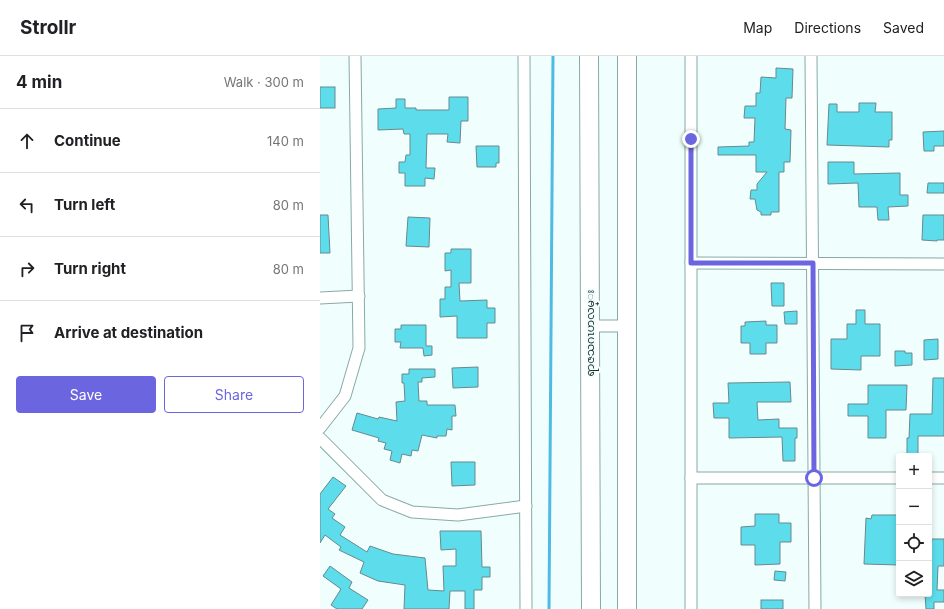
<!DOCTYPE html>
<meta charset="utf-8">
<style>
body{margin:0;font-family:Inter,"Noto Sans Myanmar",sans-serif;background:#f2f2f2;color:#202124}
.controls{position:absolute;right:12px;bottom:12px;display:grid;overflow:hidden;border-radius:4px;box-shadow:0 2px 6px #0003}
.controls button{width:36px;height:36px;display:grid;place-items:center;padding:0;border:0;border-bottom:1px solid #e0e0e0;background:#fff;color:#202124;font:20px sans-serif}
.stop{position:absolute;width:12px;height:12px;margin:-9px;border:3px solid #6b66e0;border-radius:50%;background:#fff}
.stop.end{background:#6b66e0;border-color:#fff;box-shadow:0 1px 4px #0008}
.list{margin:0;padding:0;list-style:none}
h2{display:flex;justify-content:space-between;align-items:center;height:52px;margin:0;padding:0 16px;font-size:17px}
h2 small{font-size:13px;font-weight:400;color:#757577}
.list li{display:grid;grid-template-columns:26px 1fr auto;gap:12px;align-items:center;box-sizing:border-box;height:64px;padding:0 16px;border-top:1px solid #e0e0e0}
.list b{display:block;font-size:15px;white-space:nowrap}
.list em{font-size:13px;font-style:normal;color:#757577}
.actions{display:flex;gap:8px;padding:12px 16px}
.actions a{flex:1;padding:9px 0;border:1px solid #6b66e0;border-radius:4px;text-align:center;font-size:14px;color:#6b66e0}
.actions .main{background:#6b66e0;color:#fff}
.icon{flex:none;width:22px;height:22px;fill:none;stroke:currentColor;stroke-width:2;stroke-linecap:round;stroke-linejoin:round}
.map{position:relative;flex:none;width:624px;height:553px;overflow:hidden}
header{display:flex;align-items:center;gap:24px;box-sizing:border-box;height:56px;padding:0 20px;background:#fff;border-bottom:1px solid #e0e0e0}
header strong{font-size:19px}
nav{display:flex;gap:22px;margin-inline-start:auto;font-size:14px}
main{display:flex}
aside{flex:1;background:#fff}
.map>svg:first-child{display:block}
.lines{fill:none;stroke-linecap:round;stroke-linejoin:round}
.stream{stroke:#4ebce2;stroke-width:3}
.building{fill:#5dddec;stroke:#67898d}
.street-casing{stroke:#87aaa6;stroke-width:13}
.primary-casing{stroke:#87aaa6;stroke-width:20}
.street{stroke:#fff;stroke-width:11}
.primary{stroke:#fff;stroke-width:18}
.route{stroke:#6b66e0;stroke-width:5}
.labels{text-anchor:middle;stroke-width:4;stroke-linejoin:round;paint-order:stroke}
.street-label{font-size:11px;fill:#1c2a28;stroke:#f0fffd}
</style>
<header>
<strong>Strollr</strong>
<nav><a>Map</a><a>Directions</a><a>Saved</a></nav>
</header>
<main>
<aside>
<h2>4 min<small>Walk · 300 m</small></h2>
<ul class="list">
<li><svg class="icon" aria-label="ahead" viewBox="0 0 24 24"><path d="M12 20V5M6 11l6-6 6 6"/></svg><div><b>Continue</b></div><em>140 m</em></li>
<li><svg class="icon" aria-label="left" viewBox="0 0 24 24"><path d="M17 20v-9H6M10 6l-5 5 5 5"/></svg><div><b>Turn left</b></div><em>80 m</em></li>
<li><svg class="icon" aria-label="right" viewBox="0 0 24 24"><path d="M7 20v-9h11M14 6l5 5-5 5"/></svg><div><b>Turn right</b></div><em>80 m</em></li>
<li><svg class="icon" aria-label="arrive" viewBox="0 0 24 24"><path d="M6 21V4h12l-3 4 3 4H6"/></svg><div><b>Arrive at destination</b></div></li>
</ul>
<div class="actions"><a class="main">Save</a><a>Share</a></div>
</aside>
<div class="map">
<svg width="624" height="553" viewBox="0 0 624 553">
<rect width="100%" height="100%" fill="#f0fffd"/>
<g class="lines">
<!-- stream -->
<polyline class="stream" points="229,553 233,0"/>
</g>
<!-- building -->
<g class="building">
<polygon points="456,12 473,13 472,42 466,42 465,73 471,74 470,106 464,106 464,116 459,116 459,156 451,156 451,159 441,159 441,156 437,154 435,143 430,143 431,134 437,134 437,128 447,116 436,116 436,99 398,99 398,91 429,90 429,86 434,86 435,62 424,62 425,50 436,50 436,37 440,37 441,21 456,22"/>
<rect x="0" y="31" width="15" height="21"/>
<polygon points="129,41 148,41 148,65 141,65 140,87 127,86 128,78 107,78 106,112 115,112 114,123 105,122 105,130 85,130 85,117 79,117 79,106 85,106 86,99 90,99 90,78 84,78 83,73 58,74 58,53 76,52 76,43 85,43 85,52 96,52 96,54 129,54"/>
<polygon points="539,47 556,47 555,56 572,56 572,84 569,84 569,91 507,89 509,48 517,48 517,56 539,56"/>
<polygon points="624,75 624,90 614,90 614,95 604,95 603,76"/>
<polygon points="156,90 179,90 179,107 176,107 176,111 157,111"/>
<polygon points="508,106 534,106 534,118 580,117 580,139 588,139 588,150 568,151 569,164 558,164 557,151 539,151 538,127 508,128"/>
<polygon points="608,127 624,127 624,137 607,137"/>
<polygon points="0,159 8,159 10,197 0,197"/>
<polygon points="603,159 624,159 624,184 617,184 617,185 602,184"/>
<polygon points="88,161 110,162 109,191 86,190"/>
<polygon points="131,193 151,193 151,227 139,227 140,245 167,244 167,252 175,252 175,267 167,267 167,282 137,282 137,260 120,261 120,243 125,243 125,231 131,231 131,214 125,215 125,197 131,197"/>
<polygon points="451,227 464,227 464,250 452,250"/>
<polygon points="536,254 545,254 545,268 560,268 560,300 541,300 541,314 511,313 511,283 527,283 527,268 536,268"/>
<polygon points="477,255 477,268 465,268 464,256"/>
<polygon points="446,265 446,269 457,269 457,287 446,287 446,298 430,298 430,287 421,287 421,270 425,270 425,266"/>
<polygon points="81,269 106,269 106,290 112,290 112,299 104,300 103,292 80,292 81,286 75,286 75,273 81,273"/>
<polygon points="618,283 618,303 604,304 604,284"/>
<polygon points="575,295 585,295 585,297 592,297 592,309 575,310"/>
<polygon points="158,311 158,331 133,332 132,312"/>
<polygon points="89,313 115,313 115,321 102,322 102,326 98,326 99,345 107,345 107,349 135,349 136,360 132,360 132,374 127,373 126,380 117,380 117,382 102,379 98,395 92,394 91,400 82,398 80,407 70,404 72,395 64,393 66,387 58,385 59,382 32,374 37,357 58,363 59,361 77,365 76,346 85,345 84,327 82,327 82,318 89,318"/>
<polygon points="613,322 624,322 624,380 598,380 598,399 587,399 587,382 589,382 590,358 612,358"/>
<polygon points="470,326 471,346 437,346 438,364 459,363 459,372 477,372 477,382 475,382 475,405 463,405 462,381 409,382 409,362 394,362 393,347 409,347 408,327"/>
<polygon points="548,329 587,329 586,354 566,354 566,382 548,382 548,360 528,360 528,348 548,348"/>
<polygon points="131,406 155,406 155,429 132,430"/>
<polygon points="13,421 26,430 8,453 15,458 12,462 25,471 20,479 47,496 50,490 73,498 105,502 108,534 124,535 123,510 136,510 136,493 121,494 120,475 161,475 162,511 170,511 170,521 162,521 162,534 154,534 154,553 145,553 145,535 130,535 129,553 84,553 85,529 58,525 40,517 44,506 19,494 21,491 5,479 0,487 0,438"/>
<polygon points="435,458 459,458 459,467 471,467 471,486 460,486 460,508 435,509 435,489 421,489 421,471 435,470"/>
<polygon points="552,459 579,459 579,509 544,508 546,462 551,463"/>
<polygon points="609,483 624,483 624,510 618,510 617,534 624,534 624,546 614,546 614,553 606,553 605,538 609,538"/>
<polygon points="10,510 32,526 29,532 48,544 42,553 17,553 11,549 21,533 3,520"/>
<polygon points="455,515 466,516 465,525 454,524"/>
<rect x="441" y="544" width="22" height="9"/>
</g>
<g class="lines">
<defs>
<g id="street">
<polyline points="204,0 206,553"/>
<polyline points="371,0 371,553"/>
<polyline points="491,0 495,553"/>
<polyline points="371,207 624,208"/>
<polyline points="0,242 39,240"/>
<polyline points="270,270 306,270"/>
<polyline points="0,372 25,340 39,292 35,0"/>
<polyline points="0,382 62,444 92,456 138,459 206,450"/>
<polyline points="371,422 579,422"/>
<polyline points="609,422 624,422"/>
</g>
<g id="primary">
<polyline points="269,0 271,553"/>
<polyline points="307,0 307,553"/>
</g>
</defs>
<!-- street casing -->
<use href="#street" class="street-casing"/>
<!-- primary casing -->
<use href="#primary" class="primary-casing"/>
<!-- street -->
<use href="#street" class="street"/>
<!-- primary -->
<use href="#primary" class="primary"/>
</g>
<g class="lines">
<!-- route -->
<polyline class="route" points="371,83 371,207 493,207 494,422"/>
</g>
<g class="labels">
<!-- street labels -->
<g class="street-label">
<text transform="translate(270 277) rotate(-90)" y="4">ရာဇသဂၤဟလမ္း</text>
</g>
</g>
</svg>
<div class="controls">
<button>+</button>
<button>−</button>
<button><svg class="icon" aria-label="locate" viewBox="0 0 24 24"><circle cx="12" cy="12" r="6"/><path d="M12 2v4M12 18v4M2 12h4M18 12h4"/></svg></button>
<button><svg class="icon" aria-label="layers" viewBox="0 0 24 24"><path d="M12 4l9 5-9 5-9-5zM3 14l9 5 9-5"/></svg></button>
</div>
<div class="stop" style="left:494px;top:422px"></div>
<div class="stop end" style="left:371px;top:83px"></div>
</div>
</main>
